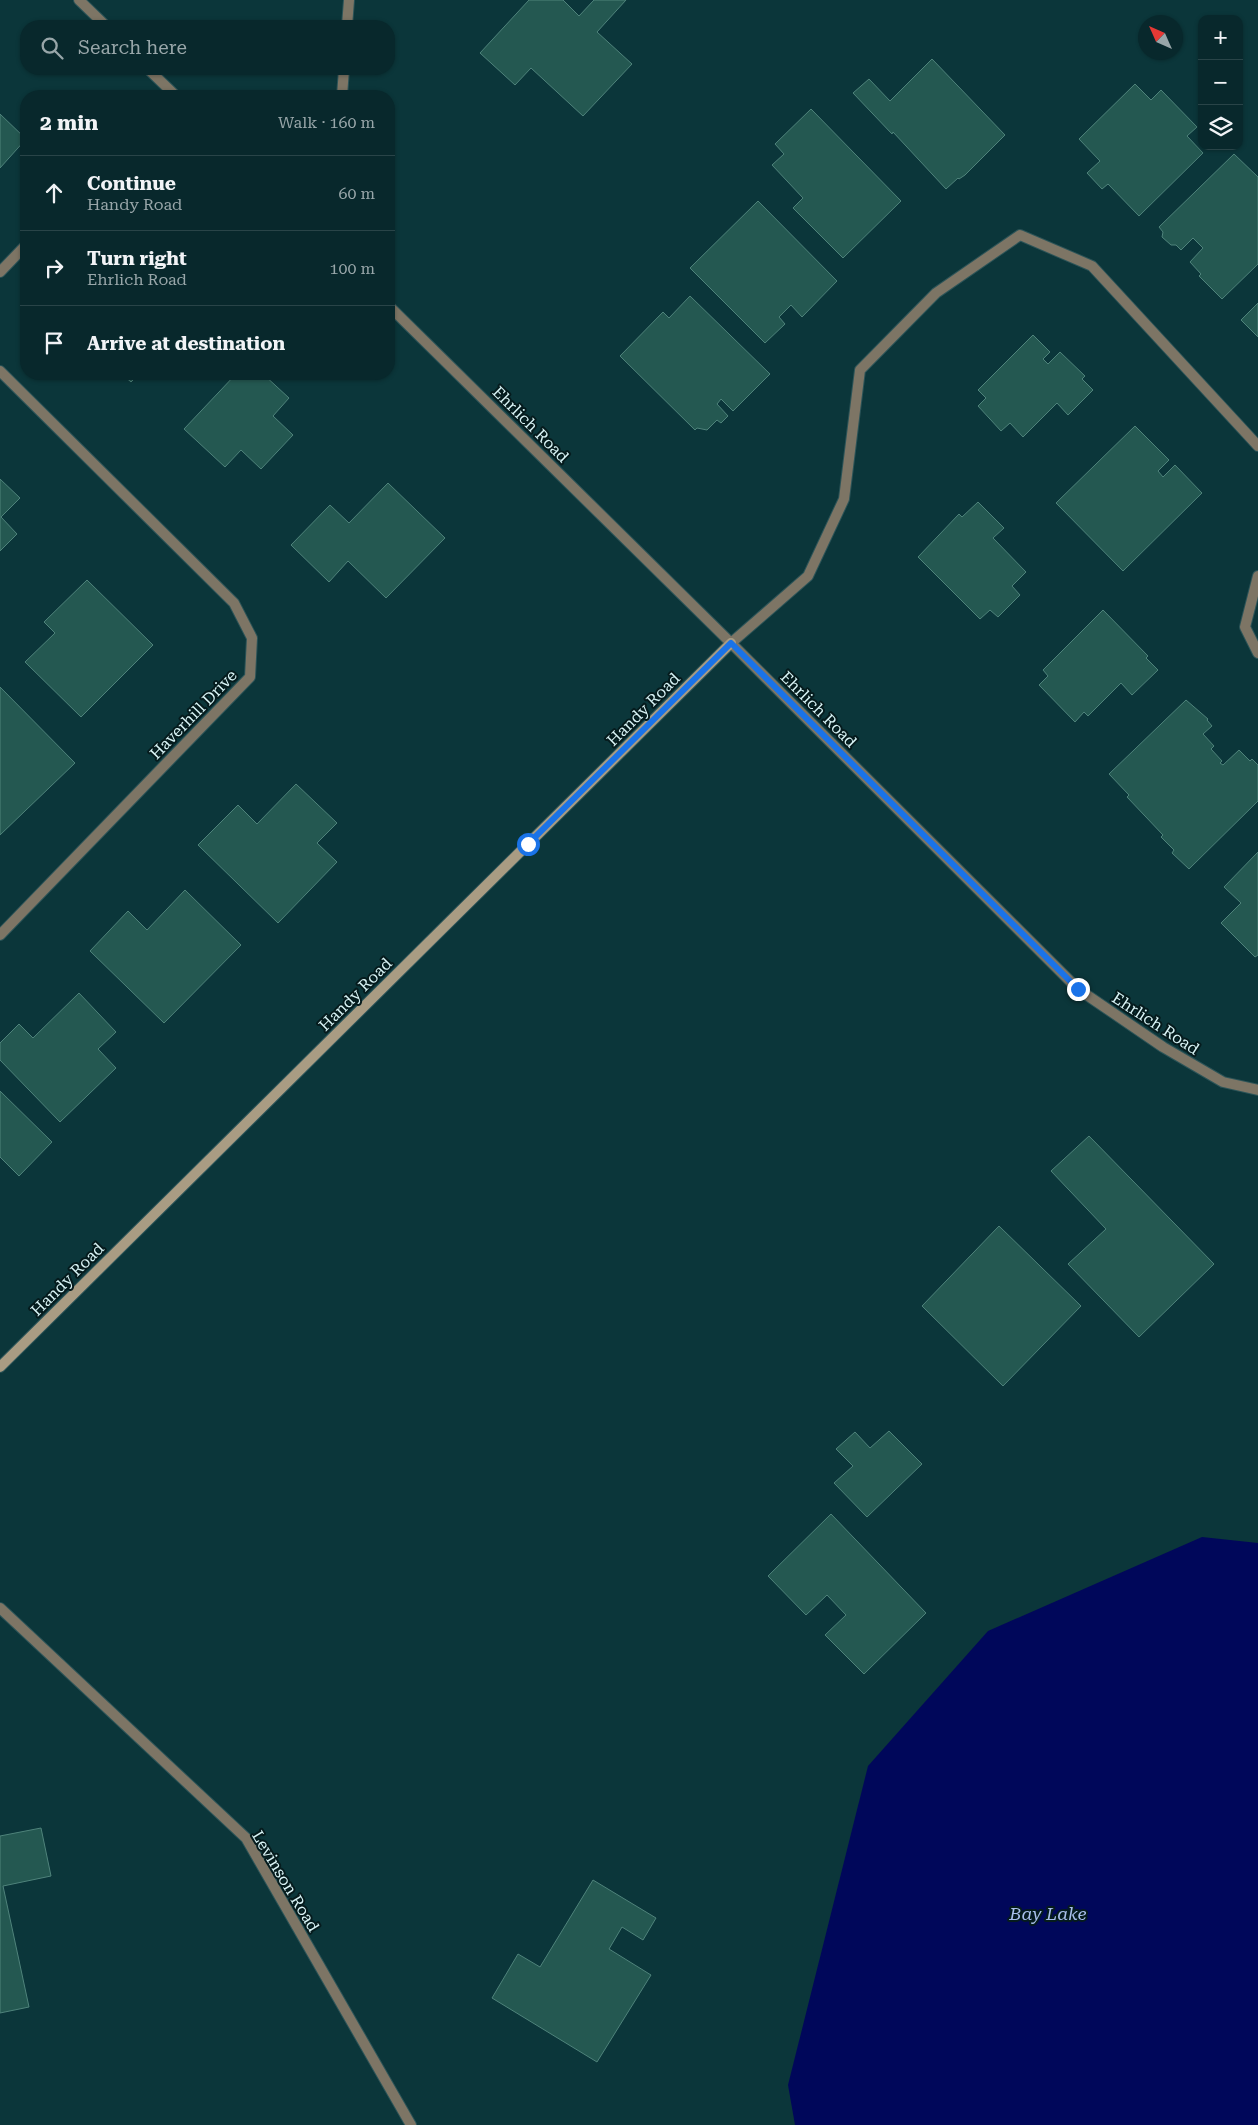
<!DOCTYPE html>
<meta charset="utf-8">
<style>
body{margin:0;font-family:"Roboto Serif",serif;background:#113034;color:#f1f3f6}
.controls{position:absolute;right:15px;top:15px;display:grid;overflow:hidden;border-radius:10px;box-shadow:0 1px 4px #0004}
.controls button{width:45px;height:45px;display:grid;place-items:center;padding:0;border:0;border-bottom:1px solid #294448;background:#08282c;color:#f1f3f6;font:25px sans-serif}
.compass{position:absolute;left:1138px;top:15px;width:45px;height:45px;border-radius:50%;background:#08282c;box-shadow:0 1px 4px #0004;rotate:315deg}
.stop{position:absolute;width:15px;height:15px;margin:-11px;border:4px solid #1a73e8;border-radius:50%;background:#fff}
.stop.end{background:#1a73e8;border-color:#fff;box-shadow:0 1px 5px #0008}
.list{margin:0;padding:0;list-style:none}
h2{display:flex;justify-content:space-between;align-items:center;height:65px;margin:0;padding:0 20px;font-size:21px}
h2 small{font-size:16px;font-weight:400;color:#98a6a9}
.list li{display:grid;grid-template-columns:32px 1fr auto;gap:15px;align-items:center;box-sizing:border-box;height:75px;padding:0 20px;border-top:1px solid #294448}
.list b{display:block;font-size:19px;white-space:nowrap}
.list p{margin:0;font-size:16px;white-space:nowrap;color:#98a6a9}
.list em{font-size:16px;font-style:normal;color:#98a6a9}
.icon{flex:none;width:28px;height:28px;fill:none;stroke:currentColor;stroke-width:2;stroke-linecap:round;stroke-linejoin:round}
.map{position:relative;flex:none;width:1258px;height:2125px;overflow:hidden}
.search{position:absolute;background:#08282c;box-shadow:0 1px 4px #0004;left:20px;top:20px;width:375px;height:55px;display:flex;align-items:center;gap:12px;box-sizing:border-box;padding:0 18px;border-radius:20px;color:#98a6a9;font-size:19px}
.panel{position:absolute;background:#08282c;box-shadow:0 1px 4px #0004;left:20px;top:90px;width:375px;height:290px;border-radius:20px}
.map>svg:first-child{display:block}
.water{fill:#00075a}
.building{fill:#245851;stroke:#4f837b}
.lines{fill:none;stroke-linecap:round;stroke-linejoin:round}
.lane-casing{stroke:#2c5458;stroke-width:12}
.street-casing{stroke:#2c5458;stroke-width:12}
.secondary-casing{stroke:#2c5458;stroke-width:12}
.lane{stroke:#7d7565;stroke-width:10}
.street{stroke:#7d7565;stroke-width:10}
.secondary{stroke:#a99c83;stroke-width:10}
.route{stroke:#1a73e8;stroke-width:6}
.labels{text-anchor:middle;stroke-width:4;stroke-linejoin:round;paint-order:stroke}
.street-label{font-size:16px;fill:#d9f4f6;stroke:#051b1d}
.water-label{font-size:18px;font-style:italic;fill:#a8bfeb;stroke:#051b1d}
</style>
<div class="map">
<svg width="1258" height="2125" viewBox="0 0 1258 2125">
<rect width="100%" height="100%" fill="#0b363a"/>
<!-- water -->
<polygon class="water" points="1202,1537 1258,1543 1258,2125 795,2125 788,2085 868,1766 988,1631"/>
<!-- building -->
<g class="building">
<polygon points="529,0 563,0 579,16 594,0 626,0 597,32 632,64 583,116 531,68 515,85 480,53"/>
<polygon points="932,59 1005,135 965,175 959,179 958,178 946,189 893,132 892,134 853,93 869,79 890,101"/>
<polygon points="1135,84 1151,100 1161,90 1197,127 1187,136 1203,153 1139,216 1108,184 1102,189 1087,173 1100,161 1079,139"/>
<polygon points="811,109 901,201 843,258 793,208 803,198 772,165 784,154 775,144"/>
<polygon points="0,114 26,139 0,168"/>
<polygon points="1234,154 1258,177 1258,264 1222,299 1199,276 1201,274 1190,262 1203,248 1193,238 1181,250 1176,245 1171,245 1162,237 1163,232 1159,227"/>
<polygon points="758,201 837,281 802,317 791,305 779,317 785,324 765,343 690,268"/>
<polygon points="690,296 770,374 733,411 721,399 717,404 728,416 721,423 717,420 707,430 697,428 695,430 620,356 663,312 669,318"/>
<polygon points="1258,303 1258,337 1241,320"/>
<polygon points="1033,335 1050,352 1043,359 1048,364 1060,352 1085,376 1082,379 1093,390 1068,415 1057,403 1023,437 1010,423 1001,431 978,406 986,398 978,390"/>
<polygon points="122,374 139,374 131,382"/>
<polygon points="236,374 263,374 289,398 273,416 293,435 261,469 241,450 225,467 184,429"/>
<polygon points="1135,426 1169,460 1158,471 1163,477 1175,465 1202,493 1123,571 1056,503"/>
<polygon points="0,479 20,498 1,517 17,534 0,551"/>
<polygon points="388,483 445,538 386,598 348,561 329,582 291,545 330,505 349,523"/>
<polygon points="978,502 1004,528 993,538 1026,572 1012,586 1020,595 998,617 990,610 980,619 918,557 959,514 962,517"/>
<polygon points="87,580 153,645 81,717 25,662 55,633 44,622"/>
<polygon points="1103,610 1148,656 1146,658 1158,670 1132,695 1121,683 1088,716 1084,712 1075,722 1039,685 1048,676 1043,670"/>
<polygon points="0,687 75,763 0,835"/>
<polygon points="1186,700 1208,719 1207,720 1212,726 1203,734 1214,746 1211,749 1222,761 1220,763 1223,765 1239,750 1250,761 1252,759 1258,765 1258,801 1189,869 1172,853 1174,850 1161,837 1163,835 1127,797 1129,795 1109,774"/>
<polygon points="296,784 337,823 317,843 337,862 278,923 198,845 238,805 257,824"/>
<polygon points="1258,852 1258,955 1255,957 1221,923 1241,903 1224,887"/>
<polygon points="185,890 241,945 164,1023 90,951 128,911 147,930"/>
<polygon points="79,993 116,1032 98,1049 116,1068 60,1122 0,1060 0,1043 19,1024 33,1038"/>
<polygon points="0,1091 52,1142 19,1176 0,1157"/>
<polygon points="1089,1136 1214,1264 1139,1337 1068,1264 1106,1229 1051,1171"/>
<polygon points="999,1226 1081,1306 1003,1386 922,1306"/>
<polygon points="889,1431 922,1464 867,1517 834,1483 853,1466 836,1449 855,1432 870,1448"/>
<polygon points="831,1514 926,1613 864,1674 825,1635 846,1615 827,1595 806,1615 768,1576"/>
<polygon points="41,1828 51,1876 3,1886 29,2007 0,2013 0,1836"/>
<polygon points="593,1880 656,1918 643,1940 622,1927 609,1949 651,1975 597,2062 492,1998 518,1954 540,1967"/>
</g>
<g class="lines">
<defs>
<g id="lane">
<polyline points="347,26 349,0"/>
<polyline points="342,96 344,69"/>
<polyline points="1258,576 1245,627 1258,653"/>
<polyline points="731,643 808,576 844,499 860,370 936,293 1020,235 1092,266 1258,446"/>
</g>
<g id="street">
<polyline points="79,0 106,26"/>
<polyline points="148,69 176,96"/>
<polyline points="0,272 26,245"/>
<polyline points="389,306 731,643 1078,989 1163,1047 1223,1082 1258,1090"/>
<polyline points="0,371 234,603 252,638 250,677 0,935"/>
<polyline points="0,1608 246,1838 411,2125"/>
</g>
<polyline id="secondary" points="0,1367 731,643"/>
</defs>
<!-- lane casing -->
<use href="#lane" class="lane-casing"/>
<!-- street casing -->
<use href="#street" class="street-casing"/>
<!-- secondary casing -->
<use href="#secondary" class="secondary-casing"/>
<!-- lane -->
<use href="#lane" class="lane"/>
<!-- street -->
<use href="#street" class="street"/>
<!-- secondary -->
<use href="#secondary" class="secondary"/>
</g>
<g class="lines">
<!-- route -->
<polyline class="route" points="528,844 731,643 1078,989"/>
</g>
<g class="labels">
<!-- street labels -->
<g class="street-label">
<text transform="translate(531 424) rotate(45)" y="6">Ehrlich Road</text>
<text transform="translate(643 709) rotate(-45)" y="6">Handy Road</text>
<text transform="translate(819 709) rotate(45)" y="6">Ehrlich Road</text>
<text transform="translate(193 714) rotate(-46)" y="6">Haverhill Drive</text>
<text transform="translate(355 994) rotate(-45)" y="6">Handy Road</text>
<text transform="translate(1156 1023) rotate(33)" y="6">Ehrlich Road</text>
<text transform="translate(67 1279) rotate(-45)" y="6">Handy Road</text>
<text transform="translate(286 1881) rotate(59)" y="6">Levinson Road</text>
</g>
<!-- water labels -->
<g class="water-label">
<text x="1048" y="1920">Bay Lake</text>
</g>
</g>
</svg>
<div class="controls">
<button>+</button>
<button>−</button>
<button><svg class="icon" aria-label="layers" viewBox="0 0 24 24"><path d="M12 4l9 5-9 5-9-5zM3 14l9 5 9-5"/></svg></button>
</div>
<svg class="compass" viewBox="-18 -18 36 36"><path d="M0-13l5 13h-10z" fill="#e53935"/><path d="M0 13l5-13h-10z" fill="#98a6a9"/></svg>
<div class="stop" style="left:528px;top:844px"></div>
<div class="stop end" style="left:1078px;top:989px"></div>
<div class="search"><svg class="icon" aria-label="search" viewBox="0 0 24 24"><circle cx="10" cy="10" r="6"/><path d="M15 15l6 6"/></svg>Search here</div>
<section class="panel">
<h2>2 min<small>Walk · 160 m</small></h2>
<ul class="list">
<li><svg class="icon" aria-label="ahead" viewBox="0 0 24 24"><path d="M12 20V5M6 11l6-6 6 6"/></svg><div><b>Continue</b><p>Handy Road</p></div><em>60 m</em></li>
<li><svg class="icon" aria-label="right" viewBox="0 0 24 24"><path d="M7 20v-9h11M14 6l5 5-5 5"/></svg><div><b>Turn right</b><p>Ehrlich Road</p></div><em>100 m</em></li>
<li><svg class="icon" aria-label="arrive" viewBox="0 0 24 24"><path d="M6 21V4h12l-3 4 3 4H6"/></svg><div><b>Arrive at destination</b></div></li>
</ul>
</section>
</div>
